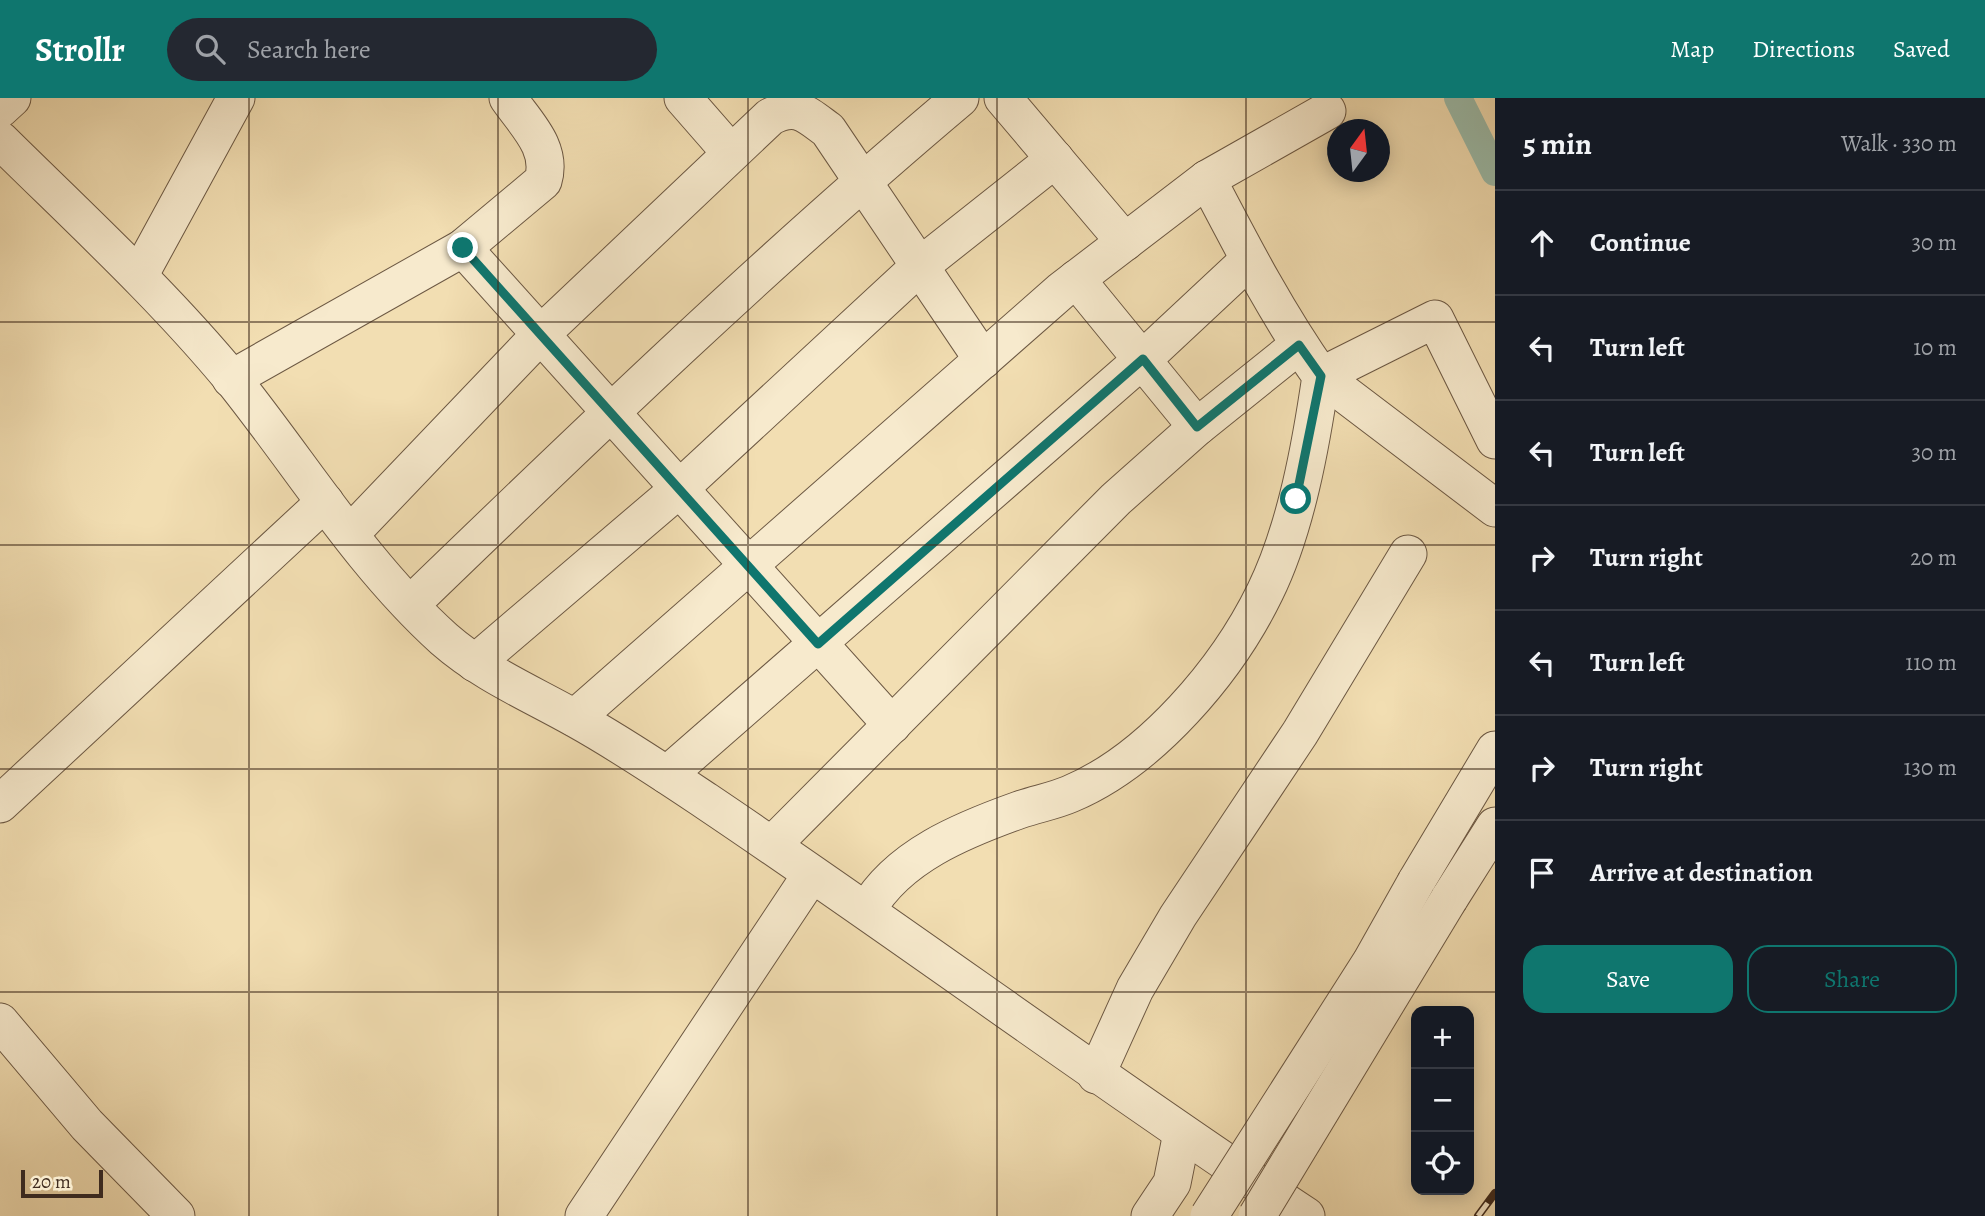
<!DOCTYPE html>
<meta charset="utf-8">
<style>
body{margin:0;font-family:Alegreya,serif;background:#242831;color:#f1f3f6}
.controls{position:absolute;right:21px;bottom:21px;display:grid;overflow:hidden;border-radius:14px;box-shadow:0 4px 18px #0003}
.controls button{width:63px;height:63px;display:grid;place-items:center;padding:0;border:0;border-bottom:2px solid #363941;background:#171b24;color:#f1f3f6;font:35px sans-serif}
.compass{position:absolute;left:1327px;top:21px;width:63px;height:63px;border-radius:50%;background:#171b24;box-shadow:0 4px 18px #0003;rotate:15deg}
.scale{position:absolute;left:21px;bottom:18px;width:82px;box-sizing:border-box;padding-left:7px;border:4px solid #3f2b1e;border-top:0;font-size:19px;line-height:24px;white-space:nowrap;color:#3f2b1e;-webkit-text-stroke:5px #f7eacd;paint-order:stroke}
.stop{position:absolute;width:21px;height:21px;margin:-16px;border:5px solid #0f766e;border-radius:50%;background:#fff}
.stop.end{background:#0f766e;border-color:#fff;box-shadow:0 2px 7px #0008}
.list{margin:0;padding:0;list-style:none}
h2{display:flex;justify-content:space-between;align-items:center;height:91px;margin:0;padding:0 28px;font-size:30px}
h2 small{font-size:23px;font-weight:400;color:#9ea1a6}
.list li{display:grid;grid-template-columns:46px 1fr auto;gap:21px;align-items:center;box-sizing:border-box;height:105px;padding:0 28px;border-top:2px solid #363941}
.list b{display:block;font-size:26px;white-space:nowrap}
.list em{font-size:23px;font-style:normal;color:#9ea1a6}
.actions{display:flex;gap:14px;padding:21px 28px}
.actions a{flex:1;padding:16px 0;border:2px solid #0f766e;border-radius:21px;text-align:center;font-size:24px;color:#0f766e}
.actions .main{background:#0f766e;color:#fff}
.icon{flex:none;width:38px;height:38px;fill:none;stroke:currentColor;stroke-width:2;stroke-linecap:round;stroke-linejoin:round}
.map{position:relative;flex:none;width:1495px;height:1118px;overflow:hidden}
header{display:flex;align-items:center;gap:42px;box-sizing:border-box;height:98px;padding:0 35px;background:#0f766e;color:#fff}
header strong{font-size:33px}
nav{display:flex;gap:38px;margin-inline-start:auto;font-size:24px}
.search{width:490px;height:63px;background:#242831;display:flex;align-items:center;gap:18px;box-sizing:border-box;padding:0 24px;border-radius:38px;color:#9ea1a6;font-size:26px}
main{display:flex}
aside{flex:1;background:#171b24}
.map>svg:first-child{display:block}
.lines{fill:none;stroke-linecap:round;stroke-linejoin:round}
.canal{stroke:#9cbcaa;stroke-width:28}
.minor-casing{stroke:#6c5843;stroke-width:39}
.minor{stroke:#f7eacd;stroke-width:37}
.rail-casing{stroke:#3f2b1e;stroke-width:8}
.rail{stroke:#f7eacd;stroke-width:5;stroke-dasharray:16;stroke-linecap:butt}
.minor-bridge-casing{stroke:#6c5843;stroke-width:39;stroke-linecap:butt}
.minor-bridge{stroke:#f7eacd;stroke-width:37}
.route{stroke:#0f766e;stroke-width:9}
.grid{fill:none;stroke:#3f2b1e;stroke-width:2;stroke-opacity:0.55}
</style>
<header>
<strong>Strollr</strong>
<div class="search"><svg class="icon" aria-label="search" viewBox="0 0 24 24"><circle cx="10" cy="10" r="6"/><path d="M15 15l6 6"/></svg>Search here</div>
<nav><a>Map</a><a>Directions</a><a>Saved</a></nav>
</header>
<main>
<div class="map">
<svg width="1495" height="1118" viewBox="0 0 1495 1118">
<rect width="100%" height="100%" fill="#f2deb2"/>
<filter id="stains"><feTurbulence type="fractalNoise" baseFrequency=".00286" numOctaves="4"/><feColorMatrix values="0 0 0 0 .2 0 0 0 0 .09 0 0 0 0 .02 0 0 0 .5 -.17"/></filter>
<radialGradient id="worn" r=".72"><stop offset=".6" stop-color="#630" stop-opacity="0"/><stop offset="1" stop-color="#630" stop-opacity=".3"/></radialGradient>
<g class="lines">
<!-- canal -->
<polyline class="canal" points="1458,0 1495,74"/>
<defs>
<g id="minor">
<polyline points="683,0 731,55"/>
<polyline points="1003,0 1125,144"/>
<polyline points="0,11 12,0"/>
<path d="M 0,42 C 79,120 162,196 233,282 C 302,368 361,466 444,541 C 484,576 530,595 576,621 C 621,646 664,675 706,703 C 908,839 1103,984 1306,1118"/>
<polyline points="463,150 892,627"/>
<polyline points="139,178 236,0"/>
<polyline points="1076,181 1197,329"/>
<path d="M 231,281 L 463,150 L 543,83 C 553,50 526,26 508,0"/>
<polyline points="1495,342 1435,221 1321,278 1495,410"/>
<path d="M 350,436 L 541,236 L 770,19 C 797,5 806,16 828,32 L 983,262"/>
<path d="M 410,507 C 589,334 769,161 960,0"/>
<polyline points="475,565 679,391 920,168 1055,61"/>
<polyline points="575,620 1062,192 1207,81 1327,13"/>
<polyline points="667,677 1143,261 1249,162"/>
<polyline points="0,706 325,404"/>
<polyline points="772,747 1116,401 1197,329 1299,247"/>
<polyline points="1416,784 1495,652"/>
<polyline points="1449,801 1495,728"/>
<path d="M 867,812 C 898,758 963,732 1019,712 C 1036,706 1054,703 1070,696 C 1151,662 1227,572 1265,494 C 1296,431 1311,347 1321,278 C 1277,216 1242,148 1207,81"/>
<polyline points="0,924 87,1027 176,1118"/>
<polyline points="1096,977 1135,891 1178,818 1300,635 1408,456"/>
<polyline points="584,1118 811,777"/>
<polyline points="1150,1118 1172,1085 1182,1035"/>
</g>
</defs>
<!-- minor casing -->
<use href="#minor" class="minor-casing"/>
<!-- minor -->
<use href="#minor" class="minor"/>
<defs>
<polyline id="rail" points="1478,1118 1495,1095"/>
</defs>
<!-- rail casing -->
<use href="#rail" class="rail-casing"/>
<!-- rail -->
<use href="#rail" class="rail"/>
<defs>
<g id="minor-bridge">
<polyline points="1209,1118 1371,864 1416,784"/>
<polyline points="1257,1118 1449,801"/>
</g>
</defs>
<!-- minor-bridge casing -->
<use href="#minor-bridge" class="minor-bridge-casing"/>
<!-- minor-bridge -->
<use href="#minor-bridge" class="minor-bridge"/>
</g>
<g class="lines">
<!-- route -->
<polyline class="route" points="463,150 818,546 1143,261 1197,329 1299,247 1321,278 1296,401"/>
</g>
<!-- grid -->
<path class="grid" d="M 249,0 L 249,1118M 498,0 L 498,1118M 748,0 L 748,1118M 997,0 L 997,1118M 1246,0 L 1246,1118M 0,224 L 1495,224M 0,447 L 1495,447M 0,671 L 1495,671M 0,894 L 1495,894"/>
<rect width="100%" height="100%" filter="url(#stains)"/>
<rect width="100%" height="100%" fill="url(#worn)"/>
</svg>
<div class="controls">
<button>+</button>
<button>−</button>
<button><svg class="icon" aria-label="locate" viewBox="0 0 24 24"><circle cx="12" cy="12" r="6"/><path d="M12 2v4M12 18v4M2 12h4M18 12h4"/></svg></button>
</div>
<svg class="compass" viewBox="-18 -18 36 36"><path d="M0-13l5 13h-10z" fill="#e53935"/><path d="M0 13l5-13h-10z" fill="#9ea1a6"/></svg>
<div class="scale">20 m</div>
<div class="stop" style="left:1296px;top:401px"></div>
<div class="stop end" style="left:463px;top:150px"></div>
</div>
<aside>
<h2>5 min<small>Walk · 330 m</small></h2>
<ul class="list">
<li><svg class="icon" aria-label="ahead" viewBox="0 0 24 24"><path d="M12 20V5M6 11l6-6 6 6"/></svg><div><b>Continue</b></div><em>30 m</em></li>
<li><svg class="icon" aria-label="left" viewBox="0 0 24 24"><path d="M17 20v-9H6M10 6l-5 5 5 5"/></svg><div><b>Turn left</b></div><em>10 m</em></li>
<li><svg class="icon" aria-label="left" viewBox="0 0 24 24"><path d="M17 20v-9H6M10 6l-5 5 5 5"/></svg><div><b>Turn left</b></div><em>30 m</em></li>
<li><svg class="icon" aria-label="right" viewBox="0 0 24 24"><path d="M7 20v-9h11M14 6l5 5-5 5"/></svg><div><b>Turn right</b></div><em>20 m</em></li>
<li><svg class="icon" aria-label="left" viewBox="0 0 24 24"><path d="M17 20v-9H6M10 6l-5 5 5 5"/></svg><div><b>Turn left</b></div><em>110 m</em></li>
<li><svg class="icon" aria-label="right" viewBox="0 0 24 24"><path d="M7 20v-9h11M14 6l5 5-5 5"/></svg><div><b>Turn right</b></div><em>130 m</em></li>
<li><svg class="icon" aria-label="arrive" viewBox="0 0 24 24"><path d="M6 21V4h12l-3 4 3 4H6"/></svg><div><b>Arrive at destination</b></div></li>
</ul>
<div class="actions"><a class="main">Save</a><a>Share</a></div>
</aside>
</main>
